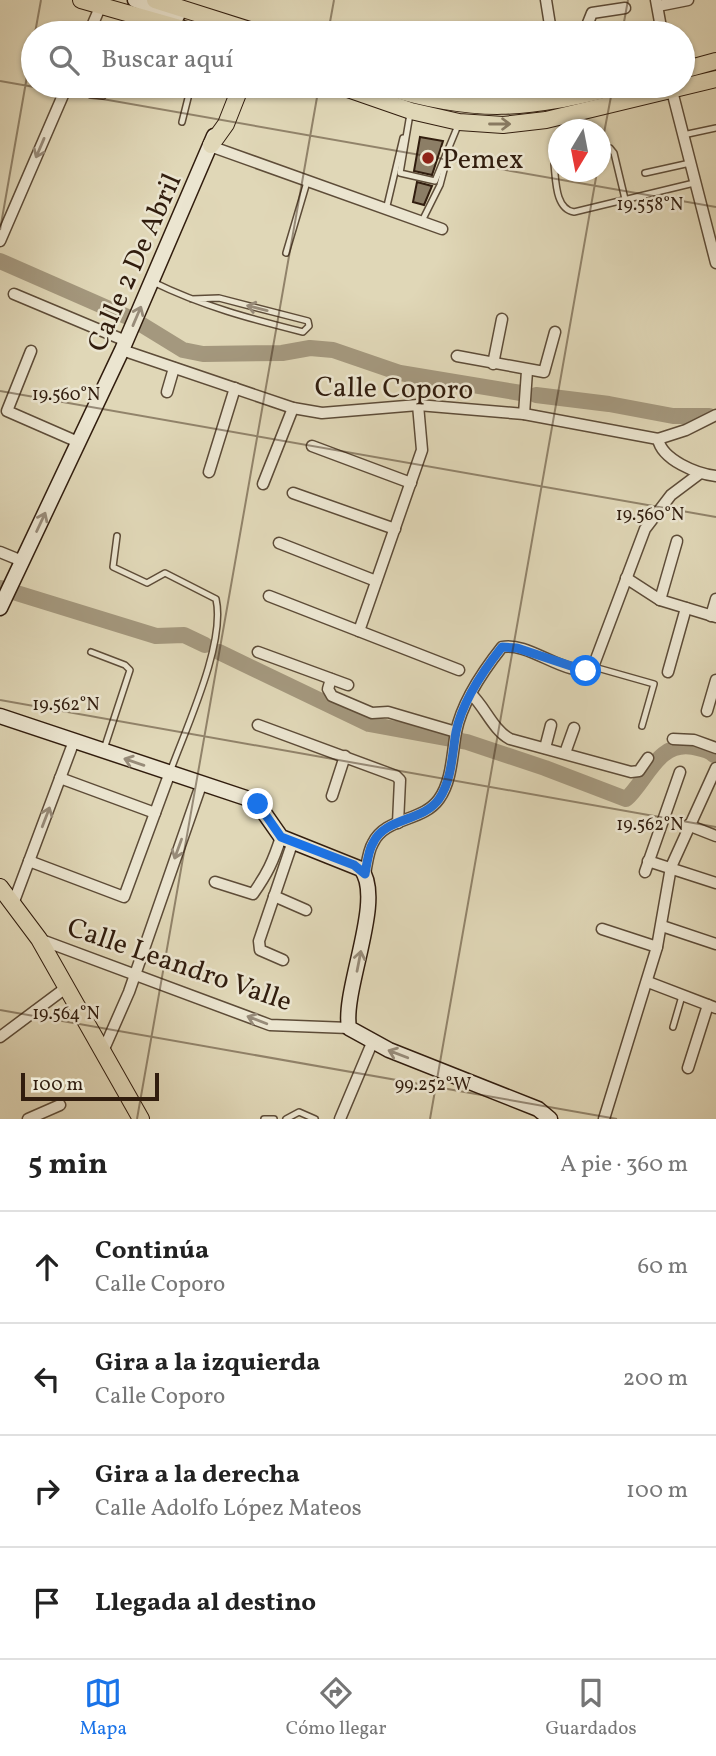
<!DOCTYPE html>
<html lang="es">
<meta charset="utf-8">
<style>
body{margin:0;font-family:Vollkorn,serif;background:#f2f2f2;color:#222}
.compass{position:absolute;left:548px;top:119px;width:63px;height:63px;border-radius:50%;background:#fff;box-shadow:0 2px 5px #0004;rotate:190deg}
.scale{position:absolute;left:21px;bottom:18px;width:138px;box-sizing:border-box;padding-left:7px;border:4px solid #311d0e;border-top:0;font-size:19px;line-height:24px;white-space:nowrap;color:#311d0e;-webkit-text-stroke:5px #ebe5d0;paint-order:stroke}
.stop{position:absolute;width:21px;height:21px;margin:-16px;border:5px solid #1a73e8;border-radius:50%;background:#fff}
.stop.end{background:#1a73e8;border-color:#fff;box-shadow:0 2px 7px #0008}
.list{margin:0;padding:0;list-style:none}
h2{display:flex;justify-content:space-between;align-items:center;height:91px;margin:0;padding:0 28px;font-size:30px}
h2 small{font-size:23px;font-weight:400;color:#767676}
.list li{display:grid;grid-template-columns:46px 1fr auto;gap:21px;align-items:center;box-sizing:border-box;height:112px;padding:0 28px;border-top:2px solid #e0e0e0}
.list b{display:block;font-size:26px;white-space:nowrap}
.list p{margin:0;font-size:23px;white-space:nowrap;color:#767676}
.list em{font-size:23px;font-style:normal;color:#767676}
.icon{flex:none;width:38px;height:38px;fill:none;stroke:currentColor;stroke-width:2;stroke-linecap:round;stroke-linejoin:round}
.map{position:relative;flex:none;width:716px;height:1119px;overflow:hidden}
.search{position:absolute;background:#fff;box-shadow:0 2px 5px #0004;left:21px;right:21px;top:21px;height:77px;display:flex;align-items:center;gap:18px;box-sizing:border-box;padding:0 24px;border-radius:38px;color:#767676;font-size:26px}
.sheet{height:539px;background:#fff}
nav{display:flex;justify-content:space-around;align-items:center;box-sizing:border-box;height:98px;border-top:2px solid #e0e0e0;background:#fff;font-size:19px;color:#767676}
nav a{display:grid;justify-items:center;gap:4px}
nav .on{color:#1a73e8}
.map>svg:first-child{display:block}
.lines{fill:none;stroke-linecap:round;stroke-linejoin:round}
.river{stroke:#a4987e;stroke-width:16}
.building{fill:#8c7e66;stroke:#311d0e;stroke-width:2}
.secondary-tunnel{stroke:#bdb295;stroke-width:14;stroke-dasharray:14 7;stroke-linecap:butt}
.service-casing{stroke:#5d4c38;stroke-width:8}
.minor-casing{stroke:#5d4c38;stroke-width:13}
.secondary-casing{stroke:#311d0e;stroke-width:17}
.primary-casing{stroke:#311d0e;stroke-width:18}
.service{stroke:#ebe5d0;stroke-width:5}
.minor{stroke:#ebe5d0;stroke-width:10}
.secondary{stroke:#ebe5d0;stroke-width:14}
.primary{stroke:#e0d7b7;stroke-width:16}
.oneway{stroke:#887a62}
.oneway2{stroke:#978b79}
.route{stroke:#1a73e8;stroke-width:9}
.ticks{fill:none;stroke:#311d0e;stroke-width:2;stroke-opacity:0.45}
.poi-dot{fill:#8f2418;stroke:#ebe5d0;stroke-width:2.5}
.labels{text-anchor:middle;stroke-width:5;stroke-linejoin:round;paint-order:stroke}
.poi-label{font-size:28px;fill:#311d0e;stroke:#ebe5d0;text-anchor:start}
.street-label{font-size:28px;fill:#311d0e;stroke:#ebe5d0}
.ticks-label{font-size:18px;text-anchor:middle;fill:#311d0e;stroke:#ebe5d0;stroke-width:5;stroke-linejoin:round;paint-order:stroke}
</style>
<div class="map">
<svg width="716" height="1119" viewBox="0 0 716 1119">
<rect width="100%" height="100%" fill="#e0d7b7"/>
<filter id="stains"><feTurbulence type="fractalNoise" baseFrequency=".00286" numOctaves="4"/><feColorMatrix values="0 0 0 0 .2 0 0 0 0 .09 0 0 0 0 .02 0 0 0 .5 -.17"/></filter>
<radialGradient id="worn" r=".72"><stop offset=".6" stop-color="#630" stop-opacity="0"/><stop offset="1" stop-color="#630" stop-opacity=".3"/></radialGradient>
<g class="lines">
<!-- river -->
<g class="river">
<polyline points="0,261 130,318"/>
<polyline points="139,323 183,350 203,354 282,353 310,348 333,350 400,373 521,393"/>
<polyline points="536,395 609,404 673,416 709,416"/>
<polyline points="0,588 156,636 184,635 205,645"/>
<path d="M 219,652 L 369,724 L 467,742 L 545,768 L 626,799 C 646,782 658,740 693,747 C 701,749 708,749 714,755"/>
</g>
</g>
<!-- building -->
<g class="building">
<polygon points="420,137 443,141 432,175 414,171"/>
<polygon points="417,182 432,186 424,205 413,202"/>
</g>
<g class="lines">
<!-- secondary-tunnel -->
<polyline class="secondary-tunnel" points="177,16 233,33"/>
<defs>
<g id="service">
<polyline points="134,33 138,20"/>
<polyline points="91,95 103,96 107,86"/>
<polyline points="410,114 400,173 435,181 459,123"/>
<polyline points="182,122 191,86"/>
<polyline points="683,135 716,128"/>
<polyline points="600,147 610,148 614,153 625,199"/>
<path d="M 558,158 L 554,164 C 556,180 555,209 574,212 L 694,183"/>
<polyline points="645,173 690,163"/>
<polyline points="386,210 403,138"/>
<polyline points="422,221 440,185 445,166"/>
<polyline points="286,253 307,182"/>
<path d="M 153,282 C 202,306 251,319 303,332 L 309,326 L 308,321 L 219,298 L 192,299"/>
<path d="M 117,536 L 113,567 L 147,583 L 165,573 L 216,599 C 226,643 186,728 170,772"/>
<polyline points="91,652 125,665 130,670 104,749"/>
<polyline points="594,667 654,684 642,726"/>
<polyline points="673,1027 682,996"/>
<polyline points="264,1119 274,1119"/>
<polyline points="286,1119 299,1112 315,1119"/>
</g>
<g id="minor">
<polyline points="546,0 550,25 547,33"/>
<polyline points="656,0 662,33"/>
<polyline points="658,6 688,0"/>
<polyline points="89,33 101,5"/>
<polyline points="590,33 588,23 592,13 625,8"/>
<polyline points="672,91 716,263"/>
<polyline points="508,108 520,86"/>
<polyline points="210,146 442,229"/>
<polyline points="0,241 67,86"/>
<polyline points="14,294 126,341"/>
<polyline points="122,350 293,408 322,413 418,405 524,414 658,439 686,430 716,415"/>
<polyline points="31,351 7,411 78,442"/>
<polyline points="457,356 544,372 555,332"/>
<polyline points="493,364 502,319"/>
<polyline points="167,392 174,368"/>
<polyline points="524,414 527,371"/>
<path d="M 658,439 C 662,460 697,474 716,476"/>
<polyline points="312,446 411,483"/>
<polyline points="209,472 235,388"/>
<polyline points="263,484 293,408"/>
<polyline points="293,493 395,529"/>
<polyline points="279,543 376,581"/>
<polyline points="0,552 22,561"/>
<polyline points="626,578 660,600 716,617"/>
<polyline points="269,596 459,670"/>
<polyline points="660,600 677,541"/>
<polyline points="711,616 716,599"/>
<polyline points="359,631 422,450 418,405"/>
<polyline points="258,652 348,685"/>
<polyline points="668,672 686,608"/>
<polyline points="331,679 328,689 332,696 372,713 388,712 456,732"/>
<path d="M 471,694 C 485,707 493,730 510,739 L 631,772 L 639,771 L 648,758"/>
<polyline points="707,711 716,680"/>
<polyline points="258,725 396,776 400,780 398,823"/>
<polyline points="673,739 694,740 716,748"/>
<polyline points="545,748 551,725"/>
<polyline points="565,753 574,728"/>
<polyline points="60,778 155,813"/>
<polyline points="332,796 345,756"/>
<polyline points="688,825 716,836"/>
<polyline points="29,861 124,897 169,775"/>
<polyline points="648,861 716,883"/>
<polyline points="645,872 680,772"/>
<path d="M 365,874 C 367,864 368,851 373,843 C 385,817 423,822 439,799 C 452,781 452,754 456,732 C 462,702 483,671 502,647 C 530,641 568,680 593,667 L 645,529 L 671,495 L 699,474"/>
<path d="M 215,882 L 253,894 C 267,874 273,862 281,837"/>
<polyline points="274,896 306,910"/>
<polyline points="13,904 74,741"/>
<polyline points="662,926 716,944"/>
<polyline points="602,929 657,947"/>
<polyline points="39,939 270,1025 349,1028"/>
<polyline points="283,960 260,950 259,941 293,841"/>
<polyline points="648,982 716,1008"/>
<polyline points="0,1037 67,987"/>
<polyline points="104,1049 129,992 201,785"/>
<polyline points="688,1068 708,1005"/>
<polyline points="28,1119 60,1105"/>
<polyline points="340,1119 372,1043"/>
<polyline points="604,1119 657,947 671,867 716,768"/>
</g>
<g id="secondary">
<polyline points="135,0 177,16"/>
<polyline points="0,608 122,350 214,136"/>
<path d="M 0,716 L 252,800 L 258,804 L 281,837 L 361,869 C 385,899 342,990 349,1028 L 389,1050 L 538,1109 L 550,1119"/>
</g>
<g id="primary">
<polyline points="81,0 197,33"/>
<polyline points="155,0 259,33"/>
<polyline points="683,70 716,61"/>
<polyline points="339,86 411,111 459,122 503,125 546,120 716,79"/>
<path d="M 383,86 C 478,115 525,110 620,86"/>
<polyline points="211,145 226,124 241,86"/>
<polyline points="0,887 39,939 141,1119"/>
</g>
</defs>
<!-- service casing -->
<use href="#service" class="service-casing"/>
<!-- minor casing -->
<use href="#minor" class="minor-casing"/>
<!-- secondary casing -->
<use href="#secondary" class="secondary-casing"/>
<!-- primary casing -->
<use href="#primary" class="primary-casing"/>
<!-- service -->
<use href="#service" class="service"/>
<!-- minor -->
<use href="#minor" class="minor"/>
<!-- secondary -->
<use href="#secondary" class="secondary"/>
<!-- primary -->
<use href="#primary" class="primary"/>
</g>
<!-- one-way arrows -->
<defs><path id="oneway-shaft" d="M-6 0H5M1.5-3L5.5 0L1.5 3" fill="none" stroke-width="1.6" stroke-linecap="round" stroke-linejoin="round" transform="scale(1.75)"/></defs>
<use class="oneway" href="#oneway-shaft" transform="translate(500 124)"/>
<g class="oneway2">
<use href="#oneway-shaft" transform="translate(40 148) rotate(113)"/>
<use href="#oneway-shaft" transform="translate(257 308) rotate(-166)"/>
<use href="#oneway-shaft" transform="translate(137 316) rotate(-67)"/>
<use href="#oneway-shaft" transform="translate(41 522) rotate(-65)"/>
<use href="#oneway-shaft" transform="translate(134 762) rotate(-161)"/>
<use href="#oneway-shaft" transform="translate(46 817) rotate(-69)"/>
<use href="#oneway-shaft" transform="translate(178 849) rotate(110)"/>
<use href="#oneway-shaft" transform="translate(359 961) rotate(-79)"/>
<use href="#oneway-shaft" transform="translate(257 1020) rotate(-159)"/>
<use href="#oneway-shaft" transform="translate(398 1054) rotate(-159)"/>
</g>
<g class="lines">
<!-- route -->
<path class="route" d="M 258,804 L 281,837 L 354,865 L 365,874 C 367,864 368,851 373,843 C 385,817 423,822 439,799 C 452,780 452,754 456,732 C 462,702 483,671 502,647 L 517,648 L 586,671"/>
</g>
<!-- ticks -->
<path class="ticks" d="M 35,33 L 41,0M 328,33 L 334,0M 622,33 L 628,0M 0,81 L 716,207M 600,154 L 613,86M 0,230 L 33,42M 0,391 L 716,517M 0,700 L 716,827M 0,1010 L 617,1119M 137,1119 L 319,86M 430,1119 L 597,172"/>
<!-- markers -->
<circle class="poi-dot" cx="428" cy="158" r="7"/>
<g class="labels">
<!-- poi labels -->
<g class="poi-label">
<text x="442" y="168">Pemex</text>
</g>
<!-- street labels -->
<g class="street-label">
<text transform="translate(133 262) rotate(-66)" y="10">Calle 2 De Abril</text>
<text transform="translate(394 387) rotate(1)" y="10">Calle Coporo</text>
<text transform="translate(180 963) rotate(19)" y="10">Calle Leandro Valle</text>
</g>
</g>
<g class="ticks-label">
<text x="650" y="210">19.558°N</text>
<text x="66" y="400">19.560°N</text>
<text x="650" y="520">19.560°N</text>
<text x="66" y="710">19.562°N</text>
<text x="650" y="830">19.562°N</text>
<text x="66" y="1019">19.564°N</text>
<text x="433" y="1090">99.252°W</text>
</g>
<rect width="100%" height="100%" filter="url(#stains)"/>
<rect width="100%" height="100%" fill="url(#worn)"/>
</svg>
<svg class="compass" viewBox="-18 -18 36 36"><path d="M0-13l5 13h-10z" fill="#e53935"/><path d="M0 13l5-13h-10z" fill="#767676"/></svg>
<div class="scale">100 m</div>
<div class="stop" style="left:586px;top:671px"></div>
<div class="stop end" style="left:258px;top:804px"></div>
<div class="search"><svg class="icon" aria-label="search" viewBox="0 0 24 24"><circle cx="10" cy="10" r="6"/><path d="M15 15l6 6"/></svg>Buscar aquí</div>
</div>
<section class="sheet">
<h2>5 min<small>A pie · 360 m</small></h2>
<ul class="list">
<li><svg class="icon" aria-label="ahead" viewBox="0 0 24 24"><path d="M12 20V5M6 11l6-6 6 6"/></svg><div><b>Continúa</b><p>Calle Coporo</p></div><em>60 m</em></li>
<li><svg class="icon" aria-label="left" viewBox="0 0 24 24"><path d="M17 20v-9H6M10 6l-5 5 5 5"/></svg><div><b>Gira a la izquierda</b><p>Calle Coporo</p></div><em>200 m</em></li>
<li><svg class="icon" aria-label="right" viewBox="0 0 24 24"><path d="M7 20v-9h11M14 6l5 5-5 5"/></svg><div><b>Gira a la derecha</b><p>Calle Adolfo López Mateos</p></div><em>100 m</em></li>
<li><svg class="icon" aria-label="arrive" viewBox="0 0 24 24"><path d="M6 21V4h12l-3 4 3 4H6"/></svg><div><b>Llegada al destino</b></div></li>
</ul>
</section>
<nav>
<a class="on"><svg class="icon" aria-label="map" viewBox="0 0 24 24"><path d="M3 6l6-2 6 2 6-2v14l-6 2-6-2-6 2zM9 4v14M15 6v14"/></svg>Mapa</a>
<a><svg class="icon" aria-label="directions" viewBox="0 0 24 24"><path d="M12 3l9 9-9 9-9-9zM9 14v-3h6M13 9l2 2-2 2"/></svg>Cómo llegar</a>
<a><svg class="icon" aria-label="saved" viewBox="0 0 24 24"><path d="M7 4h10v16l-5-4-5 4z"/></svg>Guardados</a>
</nav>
